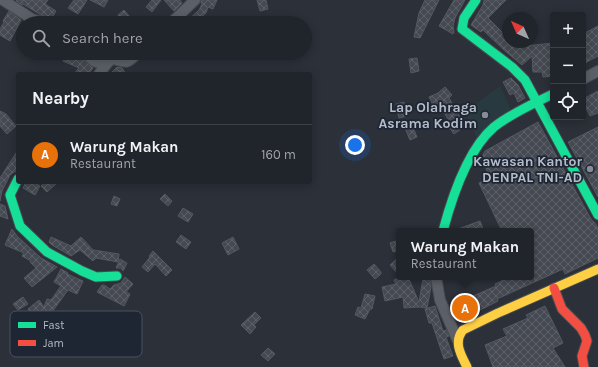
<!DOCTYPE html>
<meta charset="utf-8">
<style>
body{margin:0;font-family:Karla,sans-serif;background:#282c33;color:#f1f3f6}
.controls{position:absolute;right:12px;top:12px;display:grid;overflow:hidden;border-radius:4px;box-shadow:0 2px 10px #0003}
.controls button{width:36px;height:36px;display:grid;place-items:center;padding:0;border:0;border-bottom:1px solid #3d4147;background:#20242b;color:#f1f3f6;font:20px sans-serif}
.compass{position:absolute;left:502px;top:12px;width:36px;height:36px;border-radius:50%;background:#20242b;box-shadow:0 2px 10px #0003;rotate:315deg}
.you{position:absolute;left:355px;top:145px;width:14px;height:14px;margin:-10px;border:3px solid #fff;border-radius:50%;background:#1a73e8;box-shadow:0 0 0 6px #1a73e833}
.badge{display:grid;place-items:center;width:26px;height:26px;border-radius:50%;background:#858b97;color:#fff;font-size:13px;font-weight:700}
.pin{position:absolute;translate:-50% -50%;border:2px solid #fff;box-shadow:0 1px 4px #0006}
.popup{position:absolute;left:396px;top:228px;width:138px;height:52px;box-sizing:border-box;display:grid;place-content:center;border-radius:4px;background:#20242b;filter:drop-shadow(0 1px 3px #0005);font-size:13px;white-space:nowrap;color:#a2a4a9}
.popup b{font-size:15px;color:#f1f3f6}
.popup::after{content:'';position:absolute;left:50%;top:100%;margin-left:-8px;border:8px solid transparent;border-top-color:#20242b}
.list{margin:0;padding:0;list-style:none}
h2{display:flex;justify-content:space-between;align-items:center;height:52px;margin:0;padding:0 16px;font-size:17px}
h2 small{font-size:13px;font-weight:400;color:#a2a4a9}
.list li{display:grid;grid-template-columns:26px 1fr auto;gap:12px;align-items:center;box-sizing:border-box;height:60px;padding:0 16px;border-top:1px solid #3d4147}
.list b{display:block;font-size:15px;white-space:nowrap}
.list p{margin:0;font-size:13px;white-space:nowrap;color:#a2a4a9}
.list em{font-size:13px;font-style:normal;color:#a2a4a9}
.icon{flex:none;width:22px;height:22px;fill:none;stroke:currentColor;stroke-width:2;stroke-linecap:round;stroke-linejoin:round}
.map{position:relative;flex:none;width:598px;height:367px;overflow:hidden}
.search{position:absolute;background:#20242b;box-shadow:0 2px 10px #0003;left:16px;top:16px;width:296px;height:44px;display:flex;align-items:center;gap:10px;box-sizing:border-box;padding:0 14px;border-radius:22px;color:#a2a4a9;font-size:15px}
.panel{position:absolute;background:#20242b;box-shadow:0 2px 10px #0003;left:16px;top:72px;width:296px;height:112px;border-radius:4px}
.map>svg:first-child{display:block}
.grass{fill:#283a3f}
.building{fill:url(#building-cross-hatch);stroke:#535861}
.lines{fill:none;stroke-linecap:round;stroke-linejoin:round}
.street-casing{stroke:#474b51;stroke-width:12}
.fast-casing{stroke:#474b51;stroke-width:11}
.slow-casing{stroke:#474b51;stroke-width:11}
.jam-casing{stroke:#474b51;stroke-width:11}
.street{stroke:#5b5f67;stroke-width:10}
.fast{stroke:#16e098;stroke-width:9}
.slow{stroke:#ffcf43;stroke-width:9}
.jam{stroke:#f24e42;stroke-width:9}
.poi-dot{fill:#858b97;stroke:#1e2634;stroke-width:1.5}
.labels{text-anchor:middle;stroke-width:3.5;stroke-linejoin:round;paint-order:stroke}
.poi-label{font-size:14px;font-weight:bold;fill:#b5bcc9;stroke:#1e2634;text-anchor:end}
.key{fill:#1e2634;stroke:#4b5361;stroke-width:1}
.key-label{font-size:11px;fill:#b5bcc9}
</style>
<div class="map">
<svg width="598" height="367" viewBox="0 0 598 367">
<defs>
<pattern id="building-cross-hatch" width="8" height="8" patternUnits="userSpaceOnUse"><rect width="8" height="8" fill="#454951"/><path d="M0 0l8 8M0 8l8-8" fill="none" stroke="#5e6169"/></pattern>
</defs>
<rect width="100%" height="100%" fill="#2b3039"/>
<!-- grass -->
<polygon class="grass" points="500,86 511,110 477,139 465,112"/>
<!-- building -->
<g class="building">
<polygon points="17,0 48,0 45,4 56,11 50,21 46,17 41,15 23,4 22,5 16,1"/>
<polygon points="74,0 87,0 78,14 68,8"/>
<polygon points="90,0 108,0 104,7"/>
<polygon points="152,0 161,0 152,12 146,7"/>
<polygon points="164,0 180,0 182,3 174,11"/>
<polygon points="201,0 217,0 213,9 208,7 206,13 195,23 185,23 199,10 202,4 201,3"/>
<polygon points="257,0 266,0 268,9 260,11"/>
<polygon points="425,0 439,0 420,38 414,37 419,13"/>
<polygon points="454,0 465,0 455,18 453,26 454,32 453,34 439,26"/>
<polygon points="484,0 506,0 488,18 504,34 508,30 508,42 512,42 515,46 518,42 521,42 525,46 553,43 553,76 543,77 542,72 533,72 532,56 522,65 505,51 483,30 481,32 471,25 483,5"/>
<polygon points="124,10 130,17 124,22 118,15"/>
<polygon points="9,11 21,20 10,41 0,35 0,29 4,22 3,21"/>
<polygon points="598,26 598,56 583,64 583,34"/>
<polygon points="67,53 81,53 85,61 93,68 89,74 74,74 79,68 63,61"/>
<polygon points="417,58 419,71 411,73 409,59"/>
<polygon points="117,67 122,68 126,74 110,74"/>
<polygon points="511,78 518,85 525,98 518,102 514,93 510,95 503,82"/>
<polygon points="445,87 452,95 449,98 465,126 454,134 449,127 452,125 439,105 434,107 429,97 438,93"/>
<polygon points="598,91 598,113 590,116 583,102 583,99"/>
<polygon points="404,102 407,116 399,118 396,104"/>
<polygon points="0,111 6,114 16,126 7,134 0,126"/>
<polygon points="538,122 591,219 595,223 598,228 598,258 565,274 563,269 497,299 498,301 462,319 455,304 496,286 495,284 510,277 531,277 531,231 502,231 479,183 490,177 481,158 485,151"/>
<polygon points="412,125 417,137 410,140 405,128"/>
<polygon points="598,127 598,197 568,142"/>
<polygon points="18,150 18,171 14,172 10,175 2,191 0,201 0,178"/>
<polygon points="26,182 33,182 40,186 35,195 23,188"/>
<polygon points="45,182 58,182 47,192 41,186"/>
<polygon points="165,194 172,201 168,206 160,199"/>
<polygon points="114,196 120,199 117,206 111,204"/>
<polygon points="0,204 5,206 8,219 0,216"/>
<polygon points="183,208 193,214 188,222 178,216"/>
<polygon points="480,221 484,231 455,231 455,230"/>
<polygon points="12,229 17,236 41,258 57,267 32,287 24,278 36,268 30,262 31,261 22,256 24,253 5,245"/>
<polygon points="181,235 191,242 186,249 176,242"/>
<polygon points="51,237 71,246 81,237 93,250 119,254 118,262 96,258 93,261 80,250 71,256 52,245 49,242"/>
<polygon points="233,237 239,249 228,255 222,243"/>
<polygon points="399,240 399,250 393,252 390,243"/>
<polygon points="153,251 172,270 166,276 155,264 148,272 142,267 150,257 149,256"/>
<polygon points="399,257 399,275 390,265"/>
<polygon points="120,259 127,263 123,271 121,268 116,268"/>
<polygon points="374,264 381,272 381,274 375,279 367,270"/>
<polygon points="61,269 68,273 67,274 83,281 77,294 68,290 52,312 57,319 45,329 28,309 39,300 44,307 47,299 51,300 61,286 54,282"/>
<polygon points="125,277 133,284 126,292 130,294 124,306 97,292 102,285 104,285 110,289 114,285 121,283"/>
<polygon points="400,277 408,277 419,302 423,279 430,280 431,287 427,308 420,307 404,308 403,297 385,301 382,287 396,284 394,280"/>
<polygon points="365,294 375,296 372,309 370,309 365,319 355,315 358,307 361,308"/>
<polygon points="23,297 28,304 18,310 13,304"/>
<polygon points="435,306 443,331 446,330 449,336 446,337 453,356 444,359 432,323 429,323 425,309"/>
<polygon points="545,306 563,343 553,348 565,367 493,367 485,345 507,336 503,329 528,318 526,315"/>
<polygon points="255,312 261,318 254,325 256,327 250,334 241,325"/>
<polygon points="26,336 28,345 20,347 18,338"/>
<polygon points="268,348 275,354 268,361 261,355"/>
</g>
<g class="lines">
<defs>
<g id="street">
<polyline points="3,0 32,19 44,23"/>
<polyline points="171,23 195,0"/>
<path d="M 87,53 C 93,65 103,65 113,59 C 129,63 126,64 138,53"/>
<polyline points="99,74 109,61"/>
<polyline points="583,79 598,71"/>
<polyline points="436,277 440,300 457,339"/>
</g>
<g id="fast">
<polyline points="476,0 464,18 462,29 512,67 525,80 598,215"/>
<polyline points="18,179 10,195 20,226 47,252 82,271 96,277 117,276"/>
<path d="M 443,231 C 452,197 467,150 494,127 C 512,113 533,104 553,94"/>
</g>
<path id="slow" d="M 467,367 C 461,355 453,342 463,330 L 498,313 L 598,269"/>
<polyline id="jam" points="554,288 562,309 581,328 585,335 587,341 582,356 584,367"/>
</defs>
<!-- street casing -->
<use href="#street" class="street-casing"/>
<!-- fast casing -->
<use href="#fast" class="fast-casing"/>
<!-- slow casing -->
<use href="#slow" class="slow-casing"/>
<!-- jam casing -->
<use href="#jam" class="jam-casing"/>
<!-- street -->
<use href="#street" class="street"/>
<!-- fast -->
<use href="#fast" class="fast"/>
<!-- slow -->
<use href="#slow" class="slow"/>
<!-- jam -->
<use href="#jam" class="jam"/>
</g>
<!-- markers -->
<g class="poi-dot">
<circle cx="485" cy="115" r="4"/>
<circle cx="590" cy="169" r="4"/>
</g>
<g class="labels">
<!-- poi labels -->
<g class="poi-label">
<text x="477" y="112">Lap Olahraga<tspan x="477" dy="16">Asrama Kodim</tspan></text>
<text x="582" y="166">Kawasan Kantor<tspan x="582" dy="16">DENPAL TNI-AD</tspan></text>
</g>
</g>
<!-- legend -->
<rect x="10" y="311" width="132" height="46" rx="6" class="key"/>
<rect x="18" y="322" width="18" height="6" fill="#16e098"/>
<rect x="18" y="340" width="18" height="6" fill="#f24e42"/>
<g class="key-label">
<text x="43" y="329">Fast</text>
<text x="43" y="347">Jam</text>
</g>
</svg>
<div class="controls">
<button>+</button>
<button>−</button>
<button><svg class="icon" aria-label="locate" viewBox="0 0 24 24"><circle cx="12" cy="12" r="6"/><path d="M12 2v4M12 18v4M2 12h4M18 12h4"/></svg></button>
</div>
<svg class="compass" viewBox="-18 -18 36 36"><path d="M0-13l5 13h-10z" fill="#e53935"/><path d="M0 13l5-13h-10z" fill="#a2a4a9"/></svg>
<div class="you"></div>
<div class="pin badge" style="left:465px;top:308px;background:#e8710a">A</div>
<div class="popup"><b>Warung Makan</b>Restaurant</div>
<div class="search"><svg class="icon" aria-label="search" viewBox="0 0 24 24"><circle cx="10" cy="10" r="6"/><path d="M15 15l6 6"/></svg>Search here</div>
<section class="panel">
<h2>Nearby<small></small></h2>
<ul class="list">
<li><span class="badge" style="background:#e8710a">A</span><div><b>Warung Makan</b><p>Restaurant</p></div><em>160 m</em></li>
</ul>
</section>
</div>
